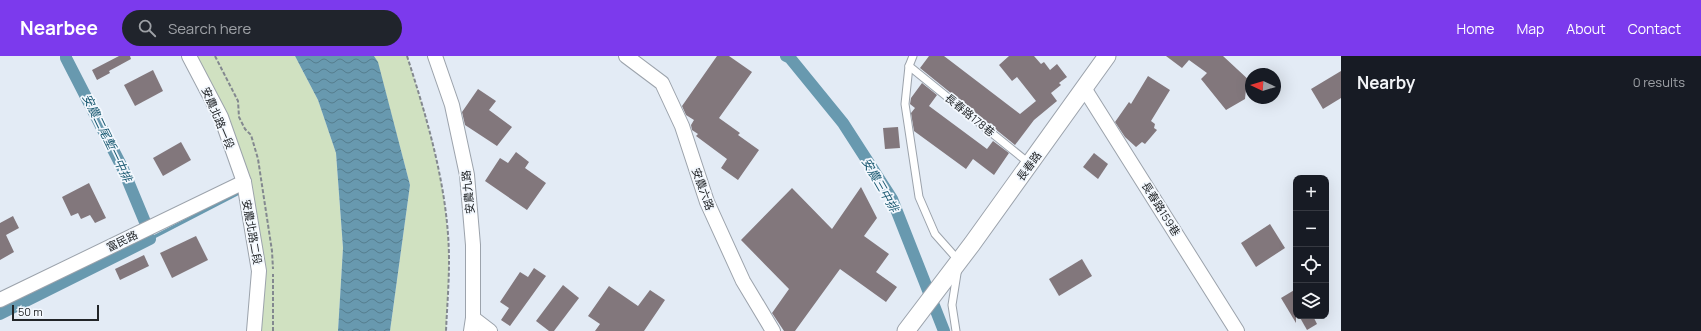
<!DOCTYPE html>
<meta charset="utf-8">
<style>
body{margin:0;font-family:Manrope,"Noto Sans TC",sans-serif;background:#20242c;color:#f1f3f6}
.controls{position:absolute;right:12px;bottom:12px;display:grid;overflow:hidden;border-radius:8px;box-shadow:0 4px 16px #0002}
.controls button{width:36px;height:36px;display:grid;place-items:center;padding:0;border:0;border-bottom:1px solid #363941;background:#171b24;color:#f1f3f6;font:20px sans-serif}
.compass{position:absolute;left:1245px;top:12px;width:36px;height:36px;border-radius:50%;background:#171b24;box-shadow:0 4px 16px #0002;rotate:274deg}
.scale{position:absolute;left:12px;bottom:10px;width:87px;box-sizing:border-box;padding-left:4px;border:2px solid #222528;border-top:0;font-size:11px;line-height:14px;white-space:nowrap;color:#222528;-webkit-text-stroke:3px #f3f8fe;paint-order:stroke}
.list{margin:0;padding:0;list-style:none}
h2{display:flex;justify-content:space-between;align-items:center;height:52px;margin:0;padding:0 16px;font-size:17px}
h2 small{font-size:13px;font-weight:400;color:#9ea1a6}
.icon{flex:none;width:22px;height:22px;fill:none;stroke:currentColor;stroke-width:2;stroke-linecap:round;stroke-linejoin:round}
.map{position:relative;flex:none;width:1341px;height:275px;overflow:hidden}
header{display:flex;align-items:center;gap:24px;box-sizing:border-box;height:56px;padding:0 20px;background:#7c3aed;color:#fff}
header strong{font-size:19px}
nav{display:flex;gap:22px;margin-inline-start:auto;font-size:14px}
.search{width:280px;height:36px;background:#20242c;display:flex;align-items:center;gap:10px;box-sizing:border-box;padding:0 14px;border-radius:22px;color:#9ea1a6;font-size:15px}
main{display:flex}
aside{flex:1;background:#171b24}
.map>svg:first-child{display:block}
.green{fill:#d0e1c1}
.water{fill:url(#water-waves)}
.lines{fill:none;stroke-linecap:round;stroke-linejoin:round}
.stream{stroke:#6899af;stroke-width:3.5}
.canal{stroke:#6899af;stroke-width:12}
.building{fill:#82777c}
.service-casing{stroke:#9ca3ac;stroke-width:9}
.minor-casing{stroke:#9ca3ac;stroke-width:16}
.tertiary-casing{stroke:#9ca3ac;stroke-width:19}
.path{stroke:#83888f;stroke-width:2;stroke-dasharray:4 2;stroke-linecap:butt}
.service{stroke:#fff;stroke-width:7}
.minor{stroke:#fff;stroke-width:14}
.tertiary{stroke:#fff;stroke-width:17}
.labels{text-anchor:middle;stroke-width:3.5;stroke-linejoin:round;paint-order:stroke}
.street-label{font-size:11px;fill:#222528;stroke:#f3f8fe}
.water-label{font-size:12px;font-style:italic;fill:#1b5a72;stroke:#f3f8fe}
</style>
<header>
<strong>Nearbee</strong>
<div class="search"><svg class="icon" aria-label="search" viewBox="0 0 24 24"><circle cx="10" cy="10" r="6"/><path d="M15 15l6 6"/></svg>Search here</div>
<nav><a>Home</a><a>Map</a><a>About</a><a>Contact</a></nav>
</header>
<main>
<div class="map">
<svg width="1341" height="275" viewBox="0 0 1341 275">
<defs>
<pattern id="water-waves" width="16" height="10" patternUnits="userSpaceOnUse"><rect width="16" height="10" fill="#6899af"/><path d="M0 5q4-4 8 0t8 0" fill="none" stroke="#557d8e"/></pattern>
</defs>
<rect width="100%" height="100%" fill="#e3ebf5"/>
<!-- green -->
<g class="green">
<polygon points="188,0 295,0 318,44 336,97 343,192 338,275 254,275 259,215 244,126"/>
<path d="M 374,0 L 407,0 C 428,65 449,136 449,205 C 449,228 447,252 446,275 L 390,275 L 410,129 L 378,7 Z"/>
</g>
<!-- water -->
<polygon class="water" points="295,0 374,0 378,6 410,129 390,275 338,275 343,192 336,97 318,44"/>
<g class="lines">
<!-- stream -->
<polyline class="stream" points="150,183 237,138"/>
<!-- canal -->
<g class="canal">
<polyline points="66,0 66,2 123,113 145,166"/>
<polyline points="786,0 790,2 843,67 892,143 944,275"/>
<polyline points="0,258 150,183"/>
</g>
</g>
<!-- building -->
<g class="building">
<polygon points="119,0 130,0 131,3 109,15 110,17 97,24 92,14"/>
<polygon points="717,0 729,0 752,16 719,62 740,77 738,79 759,94 738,124 721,112 727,103 696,80 698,78 692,74 691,69 694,64 686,59 682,50"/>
<polygon points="929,0 944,0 1020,58 1036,45 1017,21 1012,25 999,9 1009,0 1034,0 1041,8 1044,6 1050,14 1057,8 1067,21 1059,27 1061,29 1051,37 1057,45 1034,64 1015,89 920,12"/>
<polygon points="1166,0 1223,0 1251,26 1251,29 1246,33 1245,43 1226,54 1201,23 1207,17 1189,4 1182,12"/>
<polygon points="153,14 163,35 135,50 124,29"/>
<polygon points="1341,15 1341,42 1323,53 1311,33"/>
<polygon points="1148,20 1170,34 1151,65 1155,68 1154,72 1157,74 1145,88 1142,86 1136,91 1125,81 1115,66 1129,46 1131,48"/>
<polygon points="922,27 937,39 929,50 987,93 993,85 1009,97 994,119 973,103 966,113 914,75 911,57 915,52 910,48 911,42"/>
<polygon points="478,33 496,45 489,54 512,71 497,90 465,69 462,56"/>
<polygon points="898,71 900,92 885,93 883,72"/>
<polygon points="181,86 191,104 163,120 153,102"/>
<polygon points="516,96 529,106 525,112 546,127 527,154 485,125 500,102 508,107"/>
<polygon points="1094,97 1108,108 1098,123 1083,111"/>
<polygon points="89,127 106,162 95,167 90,159 81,163 78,157 71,160 62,141"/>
<polygon points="861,131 877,162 864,180 889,198 876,216 897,231 886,246 840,213 795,275 784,275 772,257 789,233 741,184 792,132 832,173"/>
<polygon points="13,160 19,172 6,179 14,196 0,204 0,167"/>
<polygon points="1270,168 1285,192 1256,211 1241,187"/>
<polygon points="196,180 208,204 172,222 160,197"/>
<polygon points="144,199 149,210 120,224 115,213"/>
<polygon points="1082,203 1092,220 1059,240 1049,223"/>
<polygon points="534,212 546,220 510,270 501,264 509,252 500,246 520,216 528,221"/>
<polygon points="563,229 579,242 554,275 549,275 536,265"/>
<polygon points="609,230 638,250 650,234 665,244 644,275 595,275 600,268 588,260"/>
<polygon points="1296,233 1296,267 1281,242"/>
<polygon points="1299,260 1313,260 1317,268 1307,274"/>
</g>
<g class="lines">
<defs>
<g id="service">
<polyline points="913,0 909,10 905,48 919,141 935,178 959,205 952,249 956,275"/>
<polyline points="909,10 1030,108"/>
</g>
<g id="minor">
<polyline points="189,0 221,61 244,126 259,215 254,275"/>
<polyline points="435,0 452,49 467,119 473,189 473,262 471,275"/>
<polyline points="626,0 662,27 682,70 707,146 743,225 773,275"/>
<polyline points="1084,32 1237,275"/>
<polyline points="0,244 244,126"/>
<polyline points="473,262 490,275"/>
</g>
<polyline id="tertiary" points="906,275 972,188 1107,0"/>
</defs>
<!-- service casing -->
<use href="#service" class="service-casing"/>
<!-- minor casing -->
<use href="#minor" class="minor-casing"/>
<!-- tertiary casing -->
<use href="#tertiary" class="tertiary-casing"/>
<!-- path -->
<g class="path">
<polyline points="215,0 238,45 239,61 245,73 251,79 258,103 272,195 273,213"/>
<path d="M 407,0 C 428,65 449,136 449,205 C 449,228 447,252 446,275"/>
<polyline points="273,275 273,218"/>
</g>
<!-- service -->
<use href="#service" class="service"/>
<!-- minor -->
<use href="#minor" class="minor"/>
<!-- tertiary -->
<use href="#tertiary" class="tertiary"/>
</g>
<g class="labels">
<!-- street labels -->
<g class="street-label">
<text transform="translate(970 59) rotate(39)" y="4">長春路178巷</text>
<text transform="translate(218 62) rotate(67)" y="4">安農北路一段</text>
<text transform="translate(1029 110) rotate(-54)" y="4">長春路</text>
<text transform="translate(703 133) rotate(70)" y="4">安農六路</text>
<text transform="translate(468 136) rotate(-96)" y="4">安農九路</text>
<text transform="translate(1161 153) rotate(58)" y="4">長春路159巷</text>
<text transform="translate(252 176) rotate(80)" y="4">安農北路二段</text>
<text transform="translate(122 185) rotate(-26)" y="4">富民路</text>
</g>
<!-- water labels -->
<g class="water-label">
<text transform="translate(107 82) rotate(64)" y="4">安農二尾塹一中排</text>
<text transform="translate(880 129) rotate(60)" y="4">安農三中排</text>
</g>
</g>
</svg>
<div class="controls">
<button>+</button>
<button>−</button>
<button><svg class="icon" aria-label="locate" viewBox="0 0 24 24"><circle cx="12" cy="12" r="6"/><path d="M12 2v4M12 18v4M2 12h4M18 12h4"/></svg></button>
<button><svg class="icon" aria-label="layers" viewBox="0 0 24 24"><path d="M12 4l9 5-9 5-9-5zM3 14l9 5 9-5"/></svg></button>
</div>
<svg class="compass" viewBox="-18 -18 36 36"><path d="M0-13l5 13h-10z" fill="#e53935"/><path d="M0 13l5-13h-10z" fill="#9ea1a6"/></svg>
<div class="scale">50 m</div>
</div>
<aside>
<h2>Nearby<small>0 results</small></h2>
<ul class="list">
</ul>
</aside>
</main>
